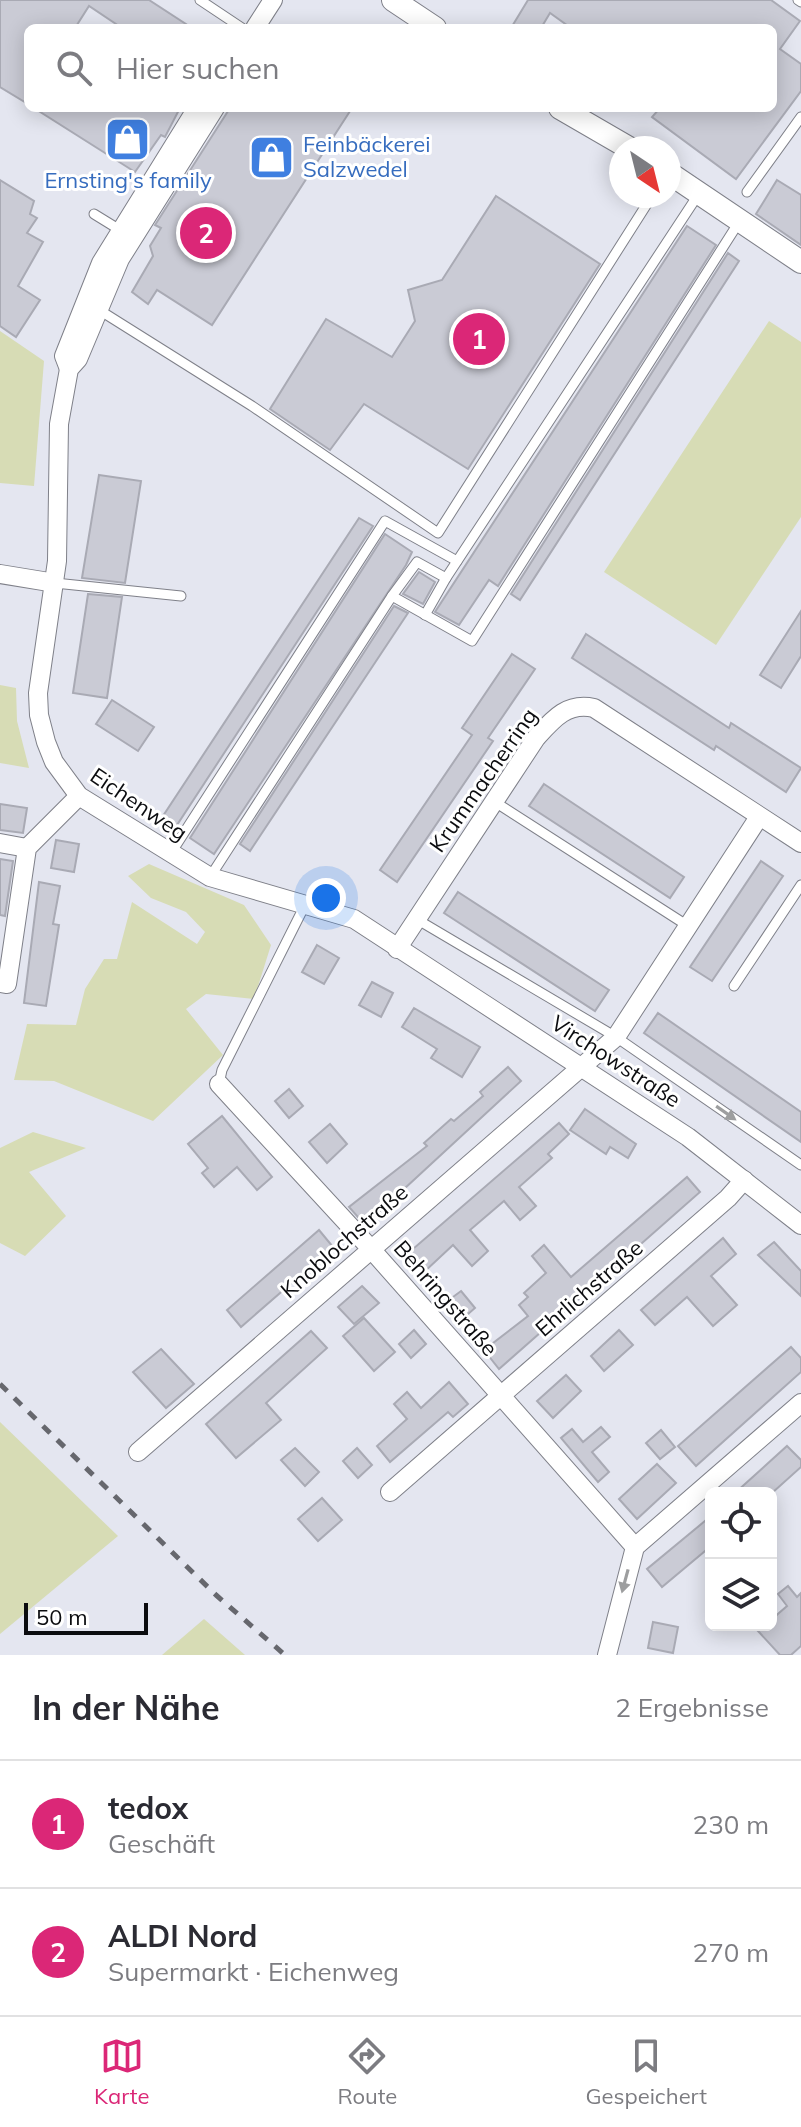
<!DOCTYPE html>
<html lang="de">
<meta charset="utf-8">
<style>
body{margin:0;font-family:Mulish,sans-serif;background:#f2f2f3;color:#2b2b33}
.controls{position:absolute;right:24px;bottom:24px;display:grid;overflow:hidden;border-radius:12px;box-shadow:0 4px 20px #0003}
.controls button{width:72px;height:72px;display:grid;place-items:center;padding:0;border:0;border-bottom:2px solid #e1e1e2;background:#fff;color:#2b2b33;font:40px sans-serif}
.compass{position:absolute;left:609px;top:136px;width:72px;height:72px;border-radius:50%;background:#fff;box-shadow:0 4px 20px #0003;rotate:145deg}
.scale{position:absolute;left:24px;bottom:20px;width:124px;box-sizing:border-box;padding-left:8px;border:4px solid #0b0c0f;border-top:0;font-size:22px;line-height:28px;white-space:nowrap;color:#0b0c0f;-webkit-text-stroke:6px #fff;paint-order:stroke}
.you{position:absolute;left:326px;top:898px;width:28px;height:28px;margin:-20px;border:6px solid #fff;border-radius:50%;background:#1a73e8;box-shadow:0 0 0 12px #1a73e833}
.badge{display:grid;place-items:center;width:52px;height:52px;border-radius:50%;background:#db2777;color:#fff;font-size:26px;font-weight:700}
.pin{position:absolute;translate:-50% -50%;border:4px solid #fff;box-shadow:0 2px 8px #0006}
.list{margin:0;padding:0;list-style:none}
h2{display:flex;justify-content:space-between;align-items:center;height:104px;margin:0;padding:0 32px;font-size:34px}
h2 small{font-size:26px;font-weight:400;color:#7c7c81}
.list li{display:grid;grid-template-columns:52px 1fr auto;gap:24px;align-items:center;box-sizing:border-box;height:128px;padding:0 32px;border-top:2px solid #e1e1e2}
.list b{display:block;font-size:30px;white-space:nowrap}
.list p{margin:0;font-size:26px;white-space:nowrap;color:#7c7c81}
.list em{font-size:26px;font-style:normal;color:#7c7c81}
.icon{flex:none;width:44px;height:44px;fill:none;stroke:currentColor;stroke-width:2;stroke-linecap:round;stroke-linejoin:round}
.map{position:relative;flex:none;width:801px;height:1655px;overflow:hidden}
.search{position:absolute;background:#fff;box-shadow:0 4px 20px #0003;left:24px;right:24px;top:24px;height:88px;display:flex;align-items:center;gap:20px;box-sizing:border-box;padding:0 28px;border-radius:12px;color:#7c7c81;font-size:30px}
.sheet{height:360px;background:#fff}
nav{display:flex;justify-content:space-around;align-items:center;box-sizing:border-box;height:112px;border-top:2px solid #e1e1e2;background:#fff;font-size:22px;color:#7c7c81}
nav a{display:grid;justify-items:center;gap:4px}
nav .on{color:#db2777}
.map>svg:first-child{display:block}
.green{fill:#d7dcb5}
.building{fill:#cacbd5;stroke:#a9aab4;stroke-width:2}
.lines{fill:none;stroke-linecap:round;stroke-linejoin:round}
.service-casing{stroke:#7f8089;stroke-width:11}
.minor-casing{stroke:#7f8089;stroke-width:20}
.tertiary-casing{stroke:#7f8089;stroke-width:24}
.service{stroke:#fff;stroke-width:9}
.minor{stroke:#fff;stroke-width:18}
.tertiary{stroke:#fff;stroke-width:22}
.rail{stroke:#66676d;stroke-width:5;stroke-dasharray:10 10;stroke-linecap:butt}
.oneway{fill:#9d9e9f}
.labels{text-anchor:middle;stroke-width:6;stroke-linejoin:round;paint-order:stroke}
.shop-label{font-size:22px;fill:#366cbe;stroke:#fff;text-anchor:start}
.street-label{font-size:22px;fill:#0b0c0f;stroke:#fff}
</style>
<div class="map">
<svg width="801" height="1655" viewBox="0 0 801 1655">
<rect width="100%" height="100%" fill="#e4e6f0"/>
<!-- green -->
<g class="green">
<polygon points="769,321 801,342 801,517 716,645 604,572"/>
<polygon points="0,331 44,361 34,486 0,483"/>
<polygon points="0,685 16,688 17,721 29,768 0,763"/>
<polygon points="149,864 244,905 271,945 254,999 206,994 186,1009 223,1055 153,1121 54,1081 14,1080 27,1024 76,1025 85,989 104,959 117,959 132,902 197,944 205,932 186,912 151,898 128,876"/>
<polygon points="33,1132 86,1148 29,1172 66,1216 25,1256 0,1243 0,1148"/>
<polygon points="0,1422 118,1536 0,1634"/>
<polygon points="204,1619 245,1655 162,1655"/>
</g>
<!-- building -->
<g class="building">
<polygon points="0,0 149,0 192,28 122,28 89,6 75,28 28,28 28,104 0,87"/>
<polygon points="528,0 771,0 800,21 780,49 801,64 801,91 736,179 652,117 660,108 773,108 773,28 571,28 550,13 541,28 511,28"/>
<polygon points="34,108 180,108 165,137 161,135 135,172"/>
<polygon points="230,108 352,108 212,325 157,290 148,304 132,292 153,256 150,246 161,228 155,225"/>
<polygon points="0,180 34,201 30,214 37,218 27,233 43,242 18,286 40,300 16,337 0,326"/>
<polygon points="777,180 801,195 801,245 756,214"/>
<polygon points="496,196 600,264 468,469 364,404 330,450 270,409 326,319 392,357 415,321 408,290 442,280"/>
<polygon points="687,226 716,245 498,586 489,580 459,625 435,612"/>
<polygon points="728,253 739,261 520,600 511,594"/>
<polygon points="99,475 141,481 125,583 82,578"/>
<polygon points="359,518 373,526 175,828 161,819"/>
<polygon points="385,534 412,552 406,565 214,854 190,838"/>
<polygon points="419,572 435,582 423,604 403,594"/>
<polygon points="88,594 122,597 107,698 73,693"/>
<polygon points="394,606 408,613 250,851 240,844"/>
<polygon points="801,611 801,656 781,688 760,675"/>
<polygon points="586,634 729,728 731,723 801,768 786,792 716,746 714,750 572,658"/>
<polygon points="512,654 535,669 488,738 493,741 397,882 380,870 472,735 462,728"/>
<polygon points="112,700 154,727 138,751 96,724"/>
<polygon points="544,784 684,877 670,898 529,806"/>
<polygon points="0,804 27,808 23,833 0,830"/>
<polygon points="56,840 79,844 74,872 51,868"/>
<polygon points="0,859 13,861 5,916 0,915"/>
<polygon points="761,861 783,876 712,981 690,967"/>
<polygon points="39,882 60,886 53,924 59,925 46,1006 24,1003"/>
<polygon points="458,892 609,990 595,1011 444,913"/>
<polygon points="317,945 339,958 324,984 302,972"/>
<polygon points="372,982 393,993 381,1017 359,1005"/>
<polygon points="414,1008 480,1047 462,1077 431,1058 437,1049 402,1027"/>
<polygon points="658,1013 801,1112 801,1142 644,1033"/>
<polygon points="508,1067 521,1081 365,1225 349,1207 427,1146 424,1143 451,1119 454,1121 483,1096 480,1092"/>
<polygon points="289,1089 303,1106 289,1118 275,1101"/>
<polygon points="585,1109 636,1144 628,1158 610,1147 606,1154 570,1130"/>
<polygon points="222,1116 272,1177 257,1190 237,1167 214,1187 202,1173 208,1168 188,1144"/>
<polygon points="559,1123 569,1134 548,1154 552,1158 519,1187 536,1206 520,1220 504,1201 470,1230 488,1251 472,1266 453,1245 423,1273 406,1255"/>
<polygon points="330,1124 347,1144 327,1163 309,1142"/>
<polygon points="687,1177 700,1192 499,1369 484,1350 528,1316 519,1305 528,1297 524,1293 546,1273 532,1256 544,1245 571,1277"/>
<polygon points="319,1230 333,1247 241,1327 227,1310"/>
<polygon points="723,1238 736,1254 711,1276 737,1305 713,1326 687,1297 655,1325 641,1310"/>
<polygon points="774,1242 801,1271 801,1296 758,1255"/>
<polygon points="362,1286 379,1303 354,1324 338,1307"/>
<polygon points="461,1291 475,1308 460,1321 445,1303"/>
<polygon points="364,1318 395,1352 374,1371 343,1336"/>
<polygon points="414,1330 426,1344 411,1358 399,1344"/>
<polygon points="619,1330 633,1345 604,1371 591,1356"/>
<polygon points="311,1331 327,1348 266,1403 281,1420 236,1458 206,1424"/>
<polygon points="791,1347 801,1358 801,1372 696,1466 678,1446"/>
<polygon points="161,1349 194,1384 166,1408 133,1372"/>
<polygon points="566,1375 581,1391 553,1418 537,1401"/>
<polygon points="449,1382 468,1404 453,1417 448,1412 390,1462 377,1446 407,1419 394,1404 407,1392 421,1408"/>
<polygon points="601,1427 610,1437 592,1452 609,1472 598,1482 561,1438 572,1429 583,1442"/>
<polygon points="661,1430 675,1447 660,1459 646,1443"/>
<polygon points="787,1446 801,1460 801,1467 772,1493 735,1493"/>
<polygon points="295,1448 319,1472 305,1486 281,1460"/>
<polygon points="357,1448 372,1465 358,1478 343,1461"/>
<polygon points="657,1464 676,1483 637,1519 619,1499"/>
<polygon points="322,1498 342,1520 318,1541 298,1519"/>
<polygon points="711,1516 711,1546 662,1587 647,1569"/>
<polygon points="788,1586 797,1597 801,1593 801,1646 791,1655 780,1655 758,1631 771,1625 771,1620 787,1606 778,1594"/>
<polygon points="653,1622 678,1627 673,1653 648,1648"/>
</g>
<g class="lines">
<defs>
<g id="service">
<polyline points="200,0 242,28"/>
<polyline points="798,0 801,2"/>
<polyline points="747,192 801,117"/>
<polyline points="94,214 120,230"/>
<polyline points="96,308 252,406 438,533 652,196"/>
<polyline points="55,583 181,596"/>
<polyline points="392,596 417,562 446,578"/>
<polyline points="425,615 446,578 698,195"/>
<polyline points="495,802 688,926"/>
<polyline points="171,853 385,521 457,561"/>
<polyline points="210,877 392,596 472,641 739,222"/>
<polyline points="418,920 616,1037 801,1165"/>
<polyline points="734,986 801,885"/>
<polyline points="219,1084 222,1070 305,905"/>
</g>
<g id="minor">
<polyline points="255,28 273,0"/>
<polyline points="215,108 120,259 78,359 69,369 59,424 57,561 38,693 39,715 46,742 54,762 79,796 210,877 354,919 688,1137 801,1225"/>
<polyline points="69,369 64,356 101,263 197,108"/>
<polyline points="0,574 55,583"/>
<polyline points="0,843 27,848"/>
<path d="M 397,949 L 536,738 C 553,719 567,702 594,708 L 801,843"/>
<polyline points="0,983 7,984 27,848 79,796"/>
<polyline points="219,1084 371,1249 635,1547"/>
<polyline points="138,1452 616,1037 759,817"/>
<polyline points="390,1492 728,1198 744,1180"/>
<polyline points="607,1655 635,1547 801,1403"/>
</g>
<g id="tertiary">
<polyline points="393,0 435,28"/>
<polyline points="560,108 629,148"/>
<polyline points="669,173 801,262"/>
</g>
</defs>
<!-- service casing -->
<use href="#service" class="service-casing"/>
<!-- minor casing -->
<use href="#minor" class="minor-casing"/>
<!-- tertiary casing -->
<use href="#tertiary" class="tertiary-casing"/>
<!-- service -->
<use href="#service" class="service"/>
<!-- minor -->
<use href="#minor" class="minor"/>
<!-- tertiary -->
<use href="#tertiary" class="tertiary"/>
<!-- rail -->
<polyline class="rail" points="0,1384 216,1595 285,1655"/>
</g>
<!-- one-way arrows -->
<defs><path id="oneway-solid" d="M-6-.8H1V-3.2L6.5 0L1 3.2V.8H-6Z" transform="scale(2)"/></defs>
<g class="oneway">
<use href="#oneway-solid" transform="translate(726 1113) rotate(35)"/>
<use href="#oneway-solid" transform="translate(625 1581) rotate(105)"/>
</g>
<!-- icons -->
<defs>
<symbol id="shop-square" viewBox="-11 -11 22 22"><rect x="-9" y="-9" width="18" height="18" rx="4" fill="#3f7fe0" stroke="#fff"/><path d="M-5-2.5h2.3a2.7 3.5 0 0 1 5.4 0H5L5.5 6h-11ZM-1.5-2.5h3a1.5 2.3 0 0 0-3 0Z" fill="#fff"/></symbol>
</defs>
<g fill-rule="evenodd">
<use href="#shop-square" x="102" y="114" width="51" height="51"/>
<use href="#shop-square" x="246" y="132" width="51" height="51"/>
</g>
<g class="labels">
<!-- shop labels -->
<g class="shop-label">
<text x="303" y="152">Feinbäckerei<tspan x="303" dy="25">Salzwedel</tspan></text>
<text x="128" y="188" text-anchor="middle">Ernsting's family</text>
</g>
<!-- street labels -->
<g class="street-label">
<text transform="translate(483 780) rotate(-55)" y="8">Krummacherring</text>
<text transform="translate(139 804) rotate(34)" y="8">Eichenweg</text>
<text transform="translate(616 1061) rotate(33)" y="8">Virchowstraße</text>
<text transform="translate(344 1241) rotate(-41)" y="8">Knoblochstraße</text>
<text transform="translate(589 1288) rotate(-41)" y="8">Ehrlichstraße</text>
<text transform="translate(446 1298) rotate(49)" y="8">Behringstraße</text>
</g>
</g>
</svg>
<div class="controls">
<button><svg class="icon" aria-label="locate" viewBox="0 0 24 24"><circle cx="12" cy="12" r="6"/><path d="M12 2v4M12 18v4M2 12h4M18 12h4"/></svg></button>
<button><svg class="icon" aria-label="layers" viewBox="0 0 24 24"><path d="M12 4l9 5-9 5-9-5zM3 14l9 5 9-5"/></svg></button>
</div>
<svg class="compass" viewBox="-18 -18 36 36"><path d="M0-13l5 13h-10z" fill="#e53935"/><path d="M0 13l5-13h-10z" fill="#7c7c81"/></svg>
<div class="scale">50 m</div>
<div class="you"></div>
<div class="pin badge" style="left:479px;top:339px">1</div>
<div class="pin badge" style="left:206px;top:233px">2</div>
<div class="search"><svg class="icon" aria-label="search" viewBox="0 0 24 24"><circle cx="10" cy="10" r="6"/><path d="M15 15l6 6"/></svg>Hier suchen</div>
</div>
<section class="sheet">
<h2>In der Nähe<small>2 Ergebnisse</small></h2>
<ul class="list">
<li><span class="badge">1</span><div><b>tedox</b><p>Geschäft</p></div><em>230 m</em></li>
<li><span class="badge">2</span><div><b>ALDI Nord</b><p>Supermarkt · Eichenweg</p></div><em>270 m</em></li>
</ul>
</section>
<nav>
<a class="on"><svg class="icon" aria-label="map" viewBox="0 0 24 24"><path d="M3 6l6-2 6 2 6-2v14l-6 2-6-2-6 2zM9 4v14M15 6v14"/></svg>Karte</a>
<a><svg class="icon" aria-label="directions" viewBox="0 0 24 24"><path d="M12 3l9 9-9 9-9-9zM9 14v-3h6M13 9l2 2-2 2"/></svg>Route</a>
<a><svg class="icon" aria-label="saved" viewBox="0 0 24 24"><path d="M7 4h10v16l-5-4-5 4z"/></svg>Gespeichert</a>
</nav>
